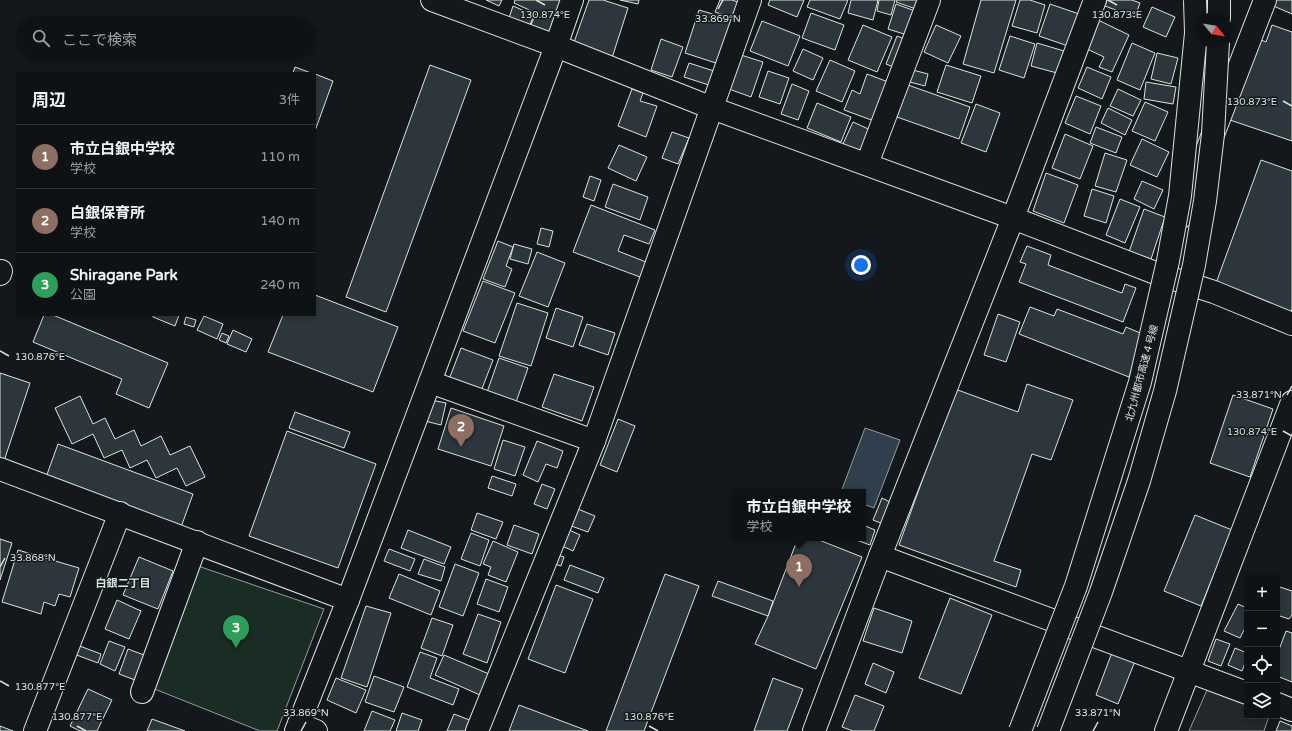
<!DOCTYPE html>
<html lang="ja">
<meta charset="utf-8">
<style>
body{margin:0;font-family:"Varela Round","Noto Sans JP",sans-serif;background:#181b1e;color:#f1f3f6}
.controls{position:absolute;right:12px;bottom:12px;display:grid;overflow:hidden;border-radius:0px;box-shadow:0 2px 6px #0003}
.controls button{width:36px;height:36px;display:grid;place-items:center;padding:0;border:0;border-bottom:1px solid #2f3234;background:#0f1215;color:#f1f3f6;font:20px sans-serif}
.compass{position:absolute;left:1196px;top:12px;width:36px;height:36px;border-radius:50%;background:#0f1215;box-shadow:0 2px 6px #0003;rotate:120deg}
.you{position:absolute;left:861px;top:265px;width:14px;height:14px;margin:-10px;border:3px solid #fff;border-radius:50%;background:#1a73e8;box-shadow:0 0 0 6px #1a73e833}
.badge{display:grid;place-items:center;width:26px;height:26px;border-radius:50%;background:#ffb74d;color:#fff;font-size:13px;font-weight:700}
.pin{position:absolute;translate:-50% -33px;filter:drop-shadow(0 1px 2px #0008)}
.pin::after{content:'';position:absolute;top:21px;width:14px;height:12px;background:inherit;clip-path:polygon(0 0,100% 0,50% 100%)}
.popup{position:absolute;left:732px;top:489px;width:134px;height:52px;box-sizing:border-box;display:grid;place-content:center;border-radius:0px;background:#0f1215;filter:drop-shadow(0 1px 3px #0005);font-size:13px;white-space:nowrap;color:#9b9ea0}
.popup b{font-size:15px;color:#f1f3f6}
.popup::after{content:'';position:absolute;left:50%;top:100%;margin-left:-8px;border:8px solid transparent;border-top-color:#0f1215}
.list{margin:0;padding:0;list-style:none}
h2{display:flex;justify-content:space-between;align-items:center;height:52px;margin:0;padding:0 16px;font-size:17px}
h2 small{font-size:13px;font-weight:400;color:#9b9ea0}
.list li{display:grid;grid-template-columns:26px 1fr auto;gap:12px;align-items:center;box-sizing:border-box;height:64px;padding:0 16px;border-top:1px solid #2f3234}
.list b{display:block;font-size:15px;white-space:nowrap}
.list p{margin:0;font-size:13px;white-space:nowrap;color:#9b9ea0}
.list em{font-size:13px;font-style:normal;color:#9b9ea0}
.icon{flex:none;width:22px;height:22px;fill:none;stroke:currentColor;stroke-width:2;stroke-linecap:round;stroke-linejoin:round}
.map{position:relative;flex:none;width:1292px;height:731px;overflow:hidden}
.search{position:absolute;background:#0f1215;box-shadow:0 2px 6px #0003;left:16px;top:16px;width:300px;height:44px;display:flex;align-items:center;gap:10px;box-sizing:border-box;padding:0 14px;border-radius:22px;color:#9b9ea0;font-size:15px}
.panel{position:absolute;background:#0f1215;box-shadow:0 2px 6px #0003;left:16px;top:72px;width:300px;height:244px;border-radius:0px}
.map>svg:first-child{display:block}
.green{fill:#1a2d24;stroke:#939e99}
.parking{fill:#24282b;stroke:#939e99}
.water{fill:#2f3f4d;stroke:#939e99}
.building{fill:#2c363c;stroke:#d8e6dc}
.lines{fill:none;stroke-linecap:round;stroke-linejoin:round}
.minor-casing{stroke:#d8e6dc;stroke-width:24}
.highway-casing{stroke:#d8e6dc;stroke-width:24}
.minor{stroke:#14181c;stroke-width:22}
.highway{stroke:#14181c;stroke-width:22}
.highway-bridge-casing{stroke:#d8e6dc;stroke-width:24;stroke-linecap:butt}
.highway-bridge{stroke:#14181c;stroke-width:22}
.ticks{fill:none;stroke:#d8e6dc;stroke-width:1.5}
.labels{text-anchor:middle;stroke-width:3;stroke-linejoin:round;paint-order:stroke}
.street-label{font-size:10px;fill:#d8e6dc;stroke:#14181c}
.neighbourhood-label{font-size:11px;font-weight:bold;fill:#d8e6dc;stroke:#14181c}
.ticks-label{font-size:10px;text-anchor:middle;fill:#d8e6dc;stroke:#14181c;stroke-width:3;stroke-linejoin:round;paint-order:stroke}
</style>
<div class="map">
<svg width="1292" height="731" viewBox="0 0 1292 731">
<rect width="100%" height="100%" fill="#14181c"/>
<!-- green -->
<polygon class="green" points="195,565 324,609 277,731 260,731 147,686"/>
<!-- parking -->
<polygon class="parking" points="1207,690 1247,705 1247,716 1269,716 1264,731 1189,731"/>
<!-- water -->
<polygon class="water" points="865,428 900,440 874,508 863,504 863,492 841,492"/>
<!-- building -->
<g class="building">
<polygon points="486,0 502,0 499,6"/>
<polygon points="515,0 561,0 550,41 528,32 536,13 514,3"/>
<polygon points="589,0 603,0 628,8 612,58 573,45"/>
<polygon points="620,0 639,0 638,4"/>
<polygon points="720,0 732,0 738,2 732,18 715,12"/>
<polygon points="770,0 804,0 797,17 768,5"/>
<polygon points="810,0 848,0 840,19 807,7"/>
<polygon points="851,0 878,0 873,20 848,13"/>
<polygon points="879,0 895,0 891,15 877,11"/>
<polygon points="897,0 920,0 916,9 896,2"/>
<polygon points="981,0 1016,0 994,73 963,64"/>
<polygon points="1020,0 1030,0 1045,5 1037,33 1012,26"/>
<polygon points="1107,0 1132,0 1140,3 1135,17 1105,6"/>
<polygon points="1271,0 1292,0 1292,14 1269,4"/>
<polygon points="896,4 915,11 907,35 888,29"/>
<polygon points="1050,4 1082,15 1071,47 1039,36"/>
<polygon points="513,6 534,15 527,32 507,24"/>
<polygon points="1152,7 1175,17 1166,37 1143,27"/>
<polygon points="699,10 733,20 719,64 685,53"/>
<polygon points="811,13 844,25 835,50 802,38"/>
<polygon points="1098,20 1129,35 1112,72 1099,67 1104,57 1085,48"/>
<polygon points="762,21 800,36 788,66 750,51"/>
<polygon points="863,25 892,37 877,72 848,60"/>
<polygon points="936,25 961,36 948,63 924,52"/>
<polygon points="1272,25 1292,32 1292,141 1230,120 1251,36 1266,42"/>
<polygon points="897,36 907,40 896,68 886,64"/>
<polygon points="1010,36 1035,44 1024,78 999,70"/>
<polygon points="661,39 683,47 672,77 651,70"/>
<polygon points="1037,43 1064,51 1057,73 1031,66"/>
<polygon points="1132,43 1155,53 1140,90 1117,80"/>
<polygon points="803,49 823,58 813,80 793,71"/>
<polygon points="1157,53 1178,58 1171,84 1151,79"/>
<polygon points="741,55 763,62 751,97 729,89"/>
<polygon points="830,60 855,71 842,102 816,91"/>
<polygon points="689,63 717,72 712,86 684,77"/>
<polygon points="430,65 471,80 386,312 346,297"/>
<polygon points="946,65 981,76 972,103 937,92"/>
<polygon points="295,67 311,73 293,73"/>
<polygon points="1087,67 1111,77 1102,99 1078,88"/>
<polygon points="909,69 928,74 925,86 906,81"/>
<polygon points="768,71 789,78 780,104 759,97"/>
<polygon points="315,74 333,81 315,131"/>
<polygon points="867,74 891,83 877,122 844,110 852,90 860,94"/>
<polygon points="1146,82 1176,87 1173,104 1144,99"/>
<polygon points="792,84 809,91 798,120 781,114"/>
<polygon points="908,85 970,107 959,139 897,117"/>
<polygon points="632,89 643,93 640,101 657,106 646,137 618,126"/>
<polygon points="1118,89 1141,100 1133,116 1110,106"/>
<polygon points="1076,96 1101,106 1090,134 1065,123"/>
<polygon points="1145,102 1168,112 1155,141 1132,131"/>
<polygon points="817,103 851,117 841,142 807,128"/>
<polygon points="976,104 1000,113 986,152 961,143"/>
<polygon points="1108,108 1132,120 1125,135 1101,123"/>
<polygon points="853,122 875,132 864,156 842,146"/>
<polygon points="1096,127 1122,137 1116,153 1090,143"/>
<polygon points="672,132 689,138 678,164 662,158"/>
<polygon points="1065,134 1093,146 1080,179 1052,168"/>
<polygon points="1142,139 1169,152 1157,177 1130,165"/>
<polygon points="619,145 647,157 636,181 608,168"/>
<polygon points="1105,153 1127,160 1116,192 1095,186"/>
<polygon points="1261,160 1292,171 1292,309 1290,314 1215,286"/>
<polygon points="1046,173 1078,185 1064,223 1033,211"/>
<polygon points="590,176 601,180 594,201 583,197"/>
<polygon points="1142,181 1163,190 1154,209 1134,199"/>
<polygon points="613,184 648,197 640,220 605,207"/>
<polygon points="1092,189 1114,196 1106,223 1084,216"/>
<polygon points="1120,199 1140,207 1125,243 1106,235"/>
<polygon points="591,205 655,230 649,244 624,235 618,251 646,262 640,277 573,252"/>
<polygon points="1144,209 1165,217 1151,259 1129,252"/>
<polygon points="541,228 553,231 549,247 537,244"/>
<polygon points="498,241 513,247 506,266 512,269 505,287 483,279"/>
<polygon points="514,244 532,249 528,264 510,259"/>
<polygon points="1027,246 1051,255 1048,265 1122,293 1125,284 1136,288 1123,322 1019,282 1026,264 1020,262"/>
<polygon points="537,252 565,263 548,307 519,296"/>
<polygon points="483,281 515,293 495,343 463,331"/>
<polygon points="315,295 398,327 373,392 268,352 283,315 315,315"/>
<polygon points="517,303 548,313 531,366 499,356"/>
<polygon points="1030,307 1054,316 1057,309 1123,334 1126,327 1145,335 1129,377 1019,334"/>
<polygon points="556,308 583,317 573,347 546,338"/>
<polygon points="998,314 1020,322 1006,362 984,355"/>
<polygon points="44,315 53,315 168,363 149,408 116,394 122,379 33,342"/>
<polygon points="153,315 179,315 175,326 153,317"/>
<polygon points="204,316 223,324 217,339 197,330"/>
<polygon points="186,317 196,320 194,327 184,324"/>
<polygon points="587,324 615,333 608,355 579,345"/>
<polygon points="233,330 252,339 246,352 227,344"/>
<polygon points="222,333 229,336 226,343 219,340"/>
<polygon points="461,348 493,360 480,394 448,382"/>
<polygon points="499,358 528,368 515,405 486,395"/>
<polygon points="0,373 30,383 3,464 0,463"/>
<polygon points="554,374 594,387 582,421 542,407"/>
<polygon points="1027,384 1073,400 1051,460 1032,454 994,561 1021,570 1016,587 899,545 955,389 1018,412"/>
<polygon points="1233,395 1273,409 1250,477 1210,463"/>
<polygon points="80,396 93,424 105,418 115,439 134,430 141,446 161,436 170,455 190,446 205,477 186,486 177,468 156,478 147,460 130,468 122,450 104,458 93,434 72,444 55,408"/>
<polygon points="431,400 446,403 441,425 425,421"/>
<polygon points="451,408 504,426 491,466 438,449"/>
<polygon points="295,412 350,432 344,448 289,428"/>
<polygon points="618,419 635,426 617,472 600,465"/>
<polygon points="287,431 376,464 338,568 249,536"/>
<polygon points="503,440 525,447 515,476 494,469"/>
<polygon points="537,441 563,451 557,468 546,464 538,482 523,475"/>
<polygon points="58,444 193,494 180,530 45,480"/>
<polygon points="492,476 516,484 512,496 488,488"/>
<polygon points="542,484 555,489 547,509 534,504"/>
<polygon points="882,498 892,503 883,524 873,520"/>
<polygon points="573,507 595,516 588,532 566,524"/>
<polygon points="477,513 503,522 496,539 471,530"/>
<polygon points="1195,515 1232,530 1201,606 1164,591"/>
<polygon points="514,525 539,534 532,554 507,545"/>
<polygon points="863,525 875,530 870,545 851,538 863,538"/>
<polygon points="565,528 580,535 573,551 558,544"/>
<polygon points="408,530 451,547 444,564 401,548"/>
<polygon points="471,533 489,540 480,566 461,559"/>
<polygon points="798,538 814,538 862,557 816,669 755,644 768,616"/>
<polygon points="0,539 12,543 0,580"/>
<polygon points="493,541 518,552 506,582 488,575 491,567 483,564"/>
<polygon points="389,549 415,559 410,571 384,561"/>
<polygon points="18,550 79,568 70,597 59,594 55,606 44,602 41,614 2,602"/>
<polygon points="555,554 564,557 561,566 552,563"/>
<polygon points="139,557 173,571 158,609 123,595"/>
<polygon points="424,559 445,567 441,581 418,574"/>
<polygon points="455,564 479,573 463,616 439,607"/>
<polygon points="570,565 604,578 598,593 564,580"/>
<polygon points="399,574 440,591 431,615 389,598"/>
<polygon points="665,574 699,586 644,731 606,731"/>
<polygon points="486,579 508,587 499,612 477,604"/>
<polygon points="718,581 773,601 768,616 712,596"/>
<polygon points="556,585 593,599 565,673 528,659"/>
<polygon points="1277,586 1292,591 1292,615 1289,619 1277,615"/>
<polygon points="950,598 992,615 961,694 919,678"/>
<polygon points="117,600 141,611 129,639 105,629"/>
<polygon points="1238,604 1247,608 1247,624 1240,638 1224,631"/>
<polygon points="366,606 391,613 367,687 341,678"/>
<polygon points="874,608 912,621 902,653 863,641"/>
<polygon points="478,614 501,622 487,663 463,654"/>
<polygon points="432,618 453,625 442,656 421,648"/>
<polygon points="1286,631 1292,633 1292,682 1277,676 1277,655"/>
<polygon points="1216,639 1230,644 1221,666 1208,661"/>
<polygon points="109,641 125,647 115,671 100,664"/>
<polygon points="77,645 101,654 98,663 74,654"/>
<polygon points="1114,647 1137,656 1118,704 1096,695"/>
<polygon points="1235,648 1247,653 1247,658 1242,671 1228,665"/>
<polygon points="128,649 144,655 135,680 119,674"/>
<polygon points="420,652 437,658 430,678 459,689 453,705 407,687"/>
<polygon points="444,655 489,674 480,695 435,675"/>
<polygon points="873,663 894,672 886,693 865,684"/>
<polygon points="374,676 404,687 394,712 365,702"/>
<polygon points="336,678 366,690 356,713 327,700"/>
<polygon points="773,678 803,689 787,731 754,731"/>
<polygon points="88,689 112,700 97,731 80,731 70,726"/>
<polygon points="855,695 884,706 874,731 853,731 842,727"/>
<polygon points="519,705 588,731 509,731"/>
<polygon points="372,711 395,720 390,731 364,731"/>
<polygon points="402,713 422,720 418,731 396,731"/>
<polygon points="454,714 472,721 468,731 447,731"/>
<polygon points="152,719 185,731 147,731"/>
<polygon points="1280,721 1292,726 1292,731 1276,731"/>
<polygon points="0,726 13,731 0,731"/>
</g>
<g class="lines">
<defs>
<g id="minor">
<polyline points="432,0 556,46 712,108 1013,218 1158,274 1214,292 1292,324"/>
<polyline points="867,164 929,0"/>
<polyline points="1181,217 1265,0"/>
<polyline points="0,274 1,271"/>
<polyline points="430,382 594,441"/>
<polyline points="0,469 348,600"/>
<polyline points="880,556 1247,693"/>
<polyline points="142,692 197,542"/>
<polyline points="1277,704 1292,710"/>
<polyline points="299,724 316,731"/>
<polyline points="35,731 120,513"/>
<polyline points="296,731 348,600 556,46 572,0"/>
<polyline points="477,731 594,441 750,0"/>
<polyline points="814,731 880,556 1013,218 1095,0"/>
<polyline points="1166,731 1292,402"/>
</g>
<polyline id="highway" points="1219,18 1219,0"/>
</defs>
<!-- minor casing -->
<use href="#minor" class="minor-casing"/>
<!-- highway casing -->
<use href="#highway" class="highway-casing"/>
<!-- minor -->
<use href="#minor" class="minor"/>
<!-- highway -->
<use href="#highway" class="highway"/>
<defs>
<g id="highway-bridge">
<polyline points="1020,731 1076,586 1140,382 1168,261 1180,196 1196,33 1195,0"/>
<polyline points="1048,731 1101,592 1139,481 1165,391 1194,265 1205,201 1213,134 1218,42"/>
</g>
</defs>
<!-- highway-bridge casing -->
<use href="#highway-bridge" class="highway-bridge-casing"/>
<!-- highway-bridge -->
<use href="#highway-bridge" class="highway-bridge"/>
</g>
<!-- ticks -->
<path class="ticks" d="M 536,0 L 545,5M 1108,0 L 1117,5M 718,9 L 723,0M 1283,101 L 1292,106M 0,351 L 9,356M 1287,395 L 1292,386M 1283,431 L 1292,436M 0,567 L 5,558M 0,681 L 9,686M 77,726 L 86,731M 649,726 L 658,731M 301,731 L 306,722M 1093,731 L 1098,722"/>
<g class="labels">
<!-- street labels -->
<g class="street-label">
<text transform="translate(1141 373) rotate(-75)" y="4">北九州都市高速４号線</text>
</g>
<!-- neighbourhood labels -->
<g class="neighbourhood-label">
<text x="123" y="587">白銀二丁目</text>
</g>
</g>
<g class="ticks-label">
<text x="1117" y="18">130.873°E</text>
<text x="545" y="18">130.874°E</text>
<text x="718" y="22">33.869°N</text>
<text x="1252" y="105">130.873°E</text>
<text x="40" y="360">130.876°E</text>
<text x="1259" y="398">33.871°N</text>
<text x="1252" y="435">130.874°E</text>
<text x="33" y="561">33.868°N</text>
<text x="40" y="690">130.877°E</text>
<text x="306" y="716">33.869°N</text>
<text x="1098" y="716">33.871°N</text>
<text x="77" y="720">130.877°E</text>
<text x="649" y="720">130.876°E</text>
</g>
</svg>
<div class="controls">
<button>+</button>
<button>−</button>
<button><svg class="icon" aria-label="locate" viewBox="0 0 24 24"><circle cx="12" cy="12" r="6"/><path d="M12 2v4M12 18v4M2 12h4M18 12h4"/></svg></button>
<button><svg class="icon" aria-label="layers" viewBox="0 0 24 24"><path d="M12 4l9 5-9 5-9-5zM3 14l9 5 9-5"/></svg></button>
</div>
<svg class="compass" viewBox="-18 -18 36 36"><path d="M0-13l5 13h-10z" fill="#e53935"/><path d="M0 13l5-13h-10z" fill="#9b9ea0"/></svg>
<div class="you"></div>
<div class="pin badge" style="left:799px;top:587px;background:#8d6e63">1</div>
<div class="popup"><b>市立白銀中学校</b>学校</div>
<div class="pin badge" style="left:461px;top:447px;background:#8d6e63">2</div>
<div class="pin badge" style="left:236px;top:648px;background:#2e9e5b">3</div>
<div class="search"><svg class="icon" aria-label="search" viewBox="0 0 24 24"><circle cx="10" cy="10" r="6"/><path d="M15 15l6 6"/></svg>ここで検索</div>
<section class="panel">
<h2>周辺<small>3件</small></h2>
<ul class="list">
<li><span class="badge" style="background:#8d6e63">1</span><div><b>市立白銀中学校</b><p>学校</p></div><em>110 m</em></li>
<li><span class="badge" style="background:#8d6e63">2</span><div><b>白銀保育所</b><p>学校</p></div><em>140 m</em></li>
<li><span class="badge" style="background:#2e9e5b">3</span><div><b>Shiragane Park</b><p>公園</p></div><em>240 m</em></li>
</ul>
</section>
</div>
